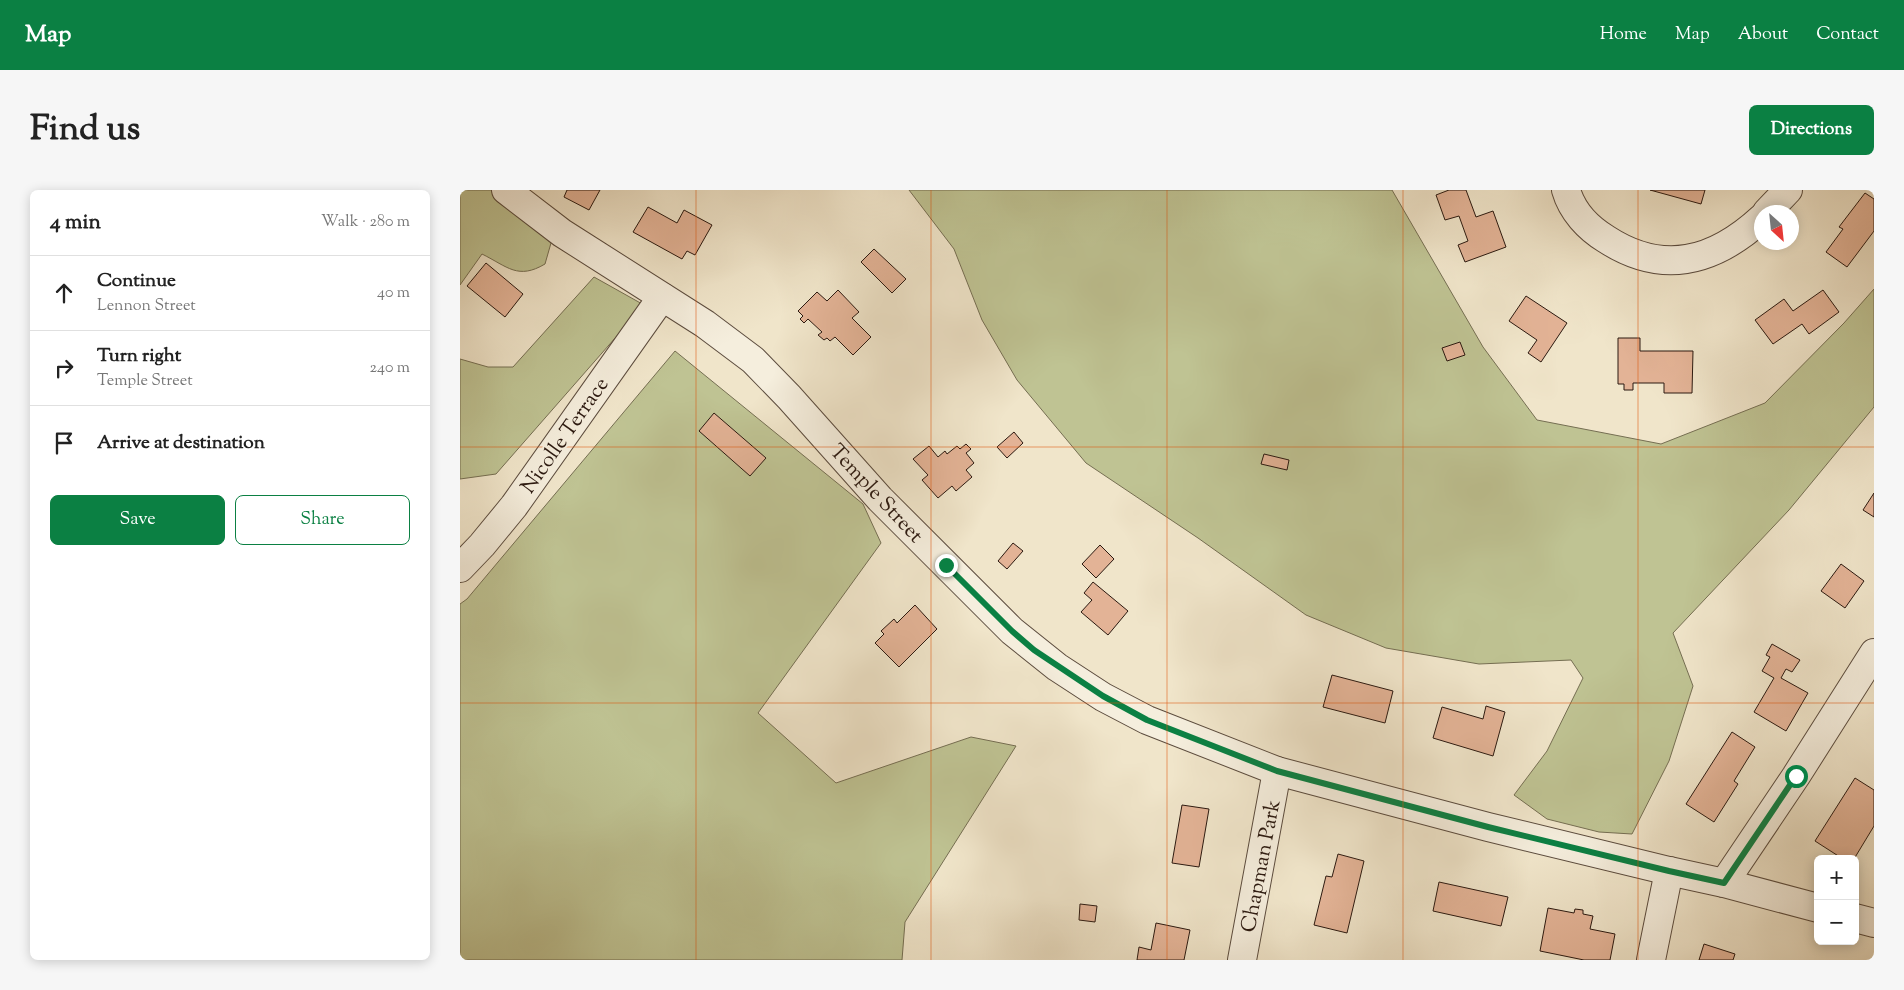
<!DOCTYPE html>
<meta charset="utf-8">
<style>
body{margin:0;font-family:"Sorts Mill Goudy",serif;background:#f6f6f6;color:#222}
.controls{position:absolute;right:15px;bottom:15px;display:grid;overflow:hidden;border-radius:8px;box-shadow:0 2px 12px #0003}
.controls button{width:45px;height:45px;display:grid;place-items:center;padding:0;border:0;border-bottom:1px solid #e0e0e0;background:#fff;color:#222;font:25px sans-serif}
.compass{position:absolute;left:1294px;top:15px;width:45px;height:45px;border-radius:50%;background:#fff;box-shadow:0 2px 12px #0003;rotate:153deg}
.stop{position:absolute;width:15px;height:15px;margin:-11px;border:4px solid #0b8043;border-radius:50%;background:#fff}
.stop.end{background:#0b8043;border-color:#fff;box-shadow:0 1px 5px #0008}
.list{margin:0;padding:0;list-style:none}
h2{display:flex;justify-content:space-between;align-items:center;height:65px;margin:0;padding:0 20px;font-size:21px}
h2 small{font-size:16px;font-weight:400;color:#767676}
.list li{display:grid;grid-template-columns:32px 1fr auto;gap:15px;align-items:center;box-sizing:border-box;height:75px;padding:0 20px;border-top:1px solid #e0e0e0}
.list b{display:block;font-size:19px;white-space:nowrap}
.list p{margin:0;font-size:16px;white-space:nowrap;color:#767676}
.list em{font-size:16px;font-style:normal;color:#767676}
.actions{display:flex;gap:10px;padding:15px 20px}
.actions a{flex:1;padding:11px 0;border:1px solid #0b8043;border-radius:8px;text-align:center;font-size:18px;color:#0b8043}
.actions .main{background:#0b8043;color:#fff}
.icon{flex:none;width:28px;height:28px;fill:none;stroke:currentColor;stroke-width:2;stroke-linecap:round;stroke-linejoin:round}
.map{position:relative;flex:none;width:1414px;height:770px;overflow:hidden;border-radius:8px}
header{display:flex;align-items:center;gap:30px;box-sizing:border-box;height:70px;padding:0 25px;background:#0b8043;color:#fff}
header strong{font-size:24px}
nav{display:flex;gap:28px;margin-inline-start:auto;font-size:18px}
.intro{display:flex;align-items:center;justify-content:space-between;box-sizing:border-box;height:120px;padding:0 30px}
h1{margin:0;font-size:35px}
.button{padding:12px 22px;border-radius:8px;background:#0b8043;color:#fff;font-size:18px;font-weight:700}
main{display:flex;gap:30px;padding:0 30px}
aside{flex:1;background:#fff;border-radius:8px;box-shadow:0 2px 12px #0003}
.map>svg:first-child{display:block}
.green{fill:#bfc393;stroke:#756e52}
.building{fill:#e3b396;stroke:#2b1910}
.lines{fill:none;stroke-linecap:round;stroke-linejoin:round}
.street-casing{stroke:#5c4c3e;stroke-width:30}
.street{stroke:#f5eedd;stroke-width:28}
.route{stroke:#0b8043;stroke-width:6}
.grid{fill:none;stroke:#df560c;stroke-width:1;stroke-opacity:0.55}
.labels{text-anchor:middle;stroke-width:4;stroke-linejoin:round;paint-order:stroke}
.street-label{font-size:21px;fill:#2b1910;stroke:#f5eedd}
</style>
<header>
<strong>Map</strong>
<nav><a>Home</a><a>Map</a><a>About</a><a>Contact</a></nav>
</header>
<div class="intro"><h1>Find us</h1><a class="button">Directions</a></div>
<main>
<aside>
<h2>4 min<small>Walk · 280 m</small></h2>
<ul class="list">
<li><svg class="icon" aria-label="ahead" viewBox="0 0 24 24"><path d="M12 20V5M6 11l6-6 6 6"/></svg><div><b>Continue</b><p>Lennon Street</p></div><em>40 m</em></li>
<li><svg class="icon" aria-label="right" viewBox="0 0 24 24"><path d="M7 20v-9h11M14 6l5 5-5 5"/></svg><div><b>Turn right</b><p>Temple Street</p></div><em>240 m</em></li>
<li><svg class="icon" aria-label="arrive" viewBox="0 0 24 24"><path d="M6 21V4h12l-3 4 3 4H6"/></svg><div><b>Arrive at destination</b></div></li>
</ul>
<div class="actions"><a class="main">Save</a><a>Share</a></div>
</aside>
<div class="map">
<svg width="1414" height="770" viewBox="0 0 1414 770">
<rect width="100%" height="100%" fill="#f0e5ca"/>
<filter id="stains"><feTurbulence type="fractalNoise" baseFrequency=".004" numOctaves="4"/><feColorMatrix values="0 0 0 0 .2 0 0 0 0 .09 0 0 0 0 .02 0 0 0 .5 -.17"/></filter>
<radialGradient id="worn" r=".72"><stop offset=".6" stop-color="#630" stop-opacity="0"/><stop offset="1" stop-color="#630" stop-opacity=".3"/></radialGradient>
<!-- green -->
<g class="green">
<path d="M 0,0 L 33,0 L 91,53 L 85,74 C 58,90 48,77 22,64 L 0,95 Z"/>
<polygon points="449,0 932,0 1023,157 1077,230 1201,254 1305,213 1384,133 1414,99 1414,217 1329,320 1213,443 1233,496 1209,571 1172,644 1139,642 1087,629 1054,605 1087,561 1123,488 1111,470 1019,474 926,458 846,425 738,348 626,273 557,190 522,130 494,59"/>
<polygon points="134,87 184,115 36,284 0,289 0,169 28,177 53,177"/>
<polygon points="215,161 403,314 421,353 298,523 376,593 511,547 556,556 445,732 442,770 0,770 0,414 7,409"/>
</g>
<!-- building -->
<g class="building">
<polygon points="107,0 140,0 129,20 104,7"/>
<polygon points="989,0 1006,0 1016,27 1033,21 1046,57 1005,72 998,55 1008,51 999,26 985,30 976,5"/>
<polygon points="1190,0 1245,0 1241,14"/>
<polygon points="1405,3 1414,9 1414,41 1387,77 1366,62 1383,39 1379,37"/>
<polygon points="188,17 217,33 224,20 252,35 235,65 227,61 222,69 173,42"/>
<polygon points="414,59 446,89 432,103 401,72"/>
<polygon points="26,73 63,104 45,127 7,96"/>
<polygon points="378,100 399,122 392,128 411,147 393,165 375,147 370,151 367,148 364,150 358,145 362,142 348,129 344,133 340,129 343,126 338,121 357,102 367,111"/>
<polygon points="1363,100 1379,122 1349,144 1342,134 1313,154 1295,130 1324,109 1333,121"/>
<polygon points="1066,106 1107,133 1081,172 1068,163 1077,150 1049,131"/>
<polygon points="1158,148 1180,148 1180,161 1233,161 1232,203 1204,203 1204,193 1173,193 1173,200 1164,200 1164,194 1158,194"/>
<polygon points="1000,152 1005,165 987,171 982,158"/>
<polygon points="254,223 306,268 290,286 239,241"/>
<polygon points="554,242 563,253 547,268 537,257"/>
<polygon points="506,254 511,259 506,263 514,273 506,280 512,287 496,301 492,296 478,308 462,290 468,285 453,269 469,256 478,267 485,261 487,264 497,256 500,259"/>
<polygon points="804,264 829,270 827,280 801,274"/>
<polygon points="1414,303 1414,327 1403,320"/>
<polygon points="553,353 563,361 547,379 538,371"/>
<polygon points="640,355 654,369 636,388 622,374"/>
<polygon points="1381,374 1404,391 1385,418 1361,401"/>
<polygon points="633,392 668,421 648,445 621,422 632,410 624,403"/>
<polygon points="455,415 477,439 439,477 415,453 424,444 421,441 434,429 437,433"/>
<polygon points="1312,454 1340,470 1332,482 1326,479 1321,488 1348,503 1326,541 1294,522 1314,488 1302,481 1310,467 1306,465"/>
<polygon points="872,485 933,501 925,533 863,517"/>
<polygon points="1026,516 1045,522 1033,566 973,548 982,517 1023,529"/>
<polygon points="1272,542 1295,557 1274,591 1278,594 1254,632 1226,614"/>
<polygon points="1395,588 1414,600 1414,636 1394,669 1383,669 1355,651"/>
<polygon points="722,615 749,619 739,677 712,673"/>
<polygon points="878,664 904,671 887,743 854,735 866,686 872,687"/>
<polygon points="979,692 1048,707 1041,736 973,721"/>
<polygon points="620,714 637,716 635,732 619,730"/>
<polygon points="1088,718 1114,723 1115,719 1123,720 1123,724 1133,726 1130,739 1155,744 1150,770 1124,770 1080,761"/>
<polygon points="696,733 730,740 724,770 677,770 679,757 691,760"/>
<polygon points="1244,754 1275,764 1273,770 1239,770"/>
</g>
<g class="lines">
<defs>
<g id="street">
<polyline points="46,0 102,43 245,134 293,170 329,207 420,309 552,441 597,477 643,507 687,530 817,581 1028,637 1209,681 1264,693 1358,718"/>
<path d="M 1106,0 C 1112,21 1128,38 1146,49 C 1203,86 1254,72 1302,28"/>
<polyline points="1307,22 1328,0"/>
<polyline points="0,378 22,355 54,316 202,107"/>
<polyline points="1264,693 1336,586 1414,463"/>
<polyline points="1395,728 1414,733"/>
<polyline points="782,770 817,581"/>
<polyline points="1191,770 1209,681"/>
</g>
</defs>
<!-- street casing -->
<use href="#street" class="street-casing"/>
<!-- street -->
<use href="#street" class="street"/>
</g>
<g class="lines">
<!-- route -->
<polyline class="route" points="486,375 552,441 574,460 643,506 687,530 817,581 1028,637 1209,681 1264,693 1336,586"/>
</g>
<!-- grid -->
<path class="grid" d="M 236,0 L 236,770M 471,0 L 471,770M 707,0 L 707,770M 943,0 L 943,770M 1178,0 L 1178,770M 0,257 L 1414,257M 0,513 L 1414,513"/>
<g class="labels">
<!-- street labels -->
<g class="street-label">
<text transform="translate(104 245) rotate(-55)" y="7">Nicolle Terrace</text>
<text transform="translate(417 303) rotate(47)" y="7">Temple Street</text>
<text transform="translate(800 676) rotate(-79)" y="7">Chapman Park</text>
</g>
</g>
<rect width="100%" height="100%" filter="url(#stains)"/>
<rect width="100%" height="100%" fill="url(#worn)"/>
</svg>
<div class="controls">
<button>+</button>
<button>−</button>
</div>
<svg class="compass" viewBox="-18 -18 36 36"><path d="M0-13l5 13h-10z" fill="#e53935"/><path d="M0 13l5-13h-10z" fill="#767676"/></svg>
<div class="stop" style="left:1336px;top:586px"></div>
<div class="stop end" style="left:486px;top:375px"></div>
</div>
</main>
